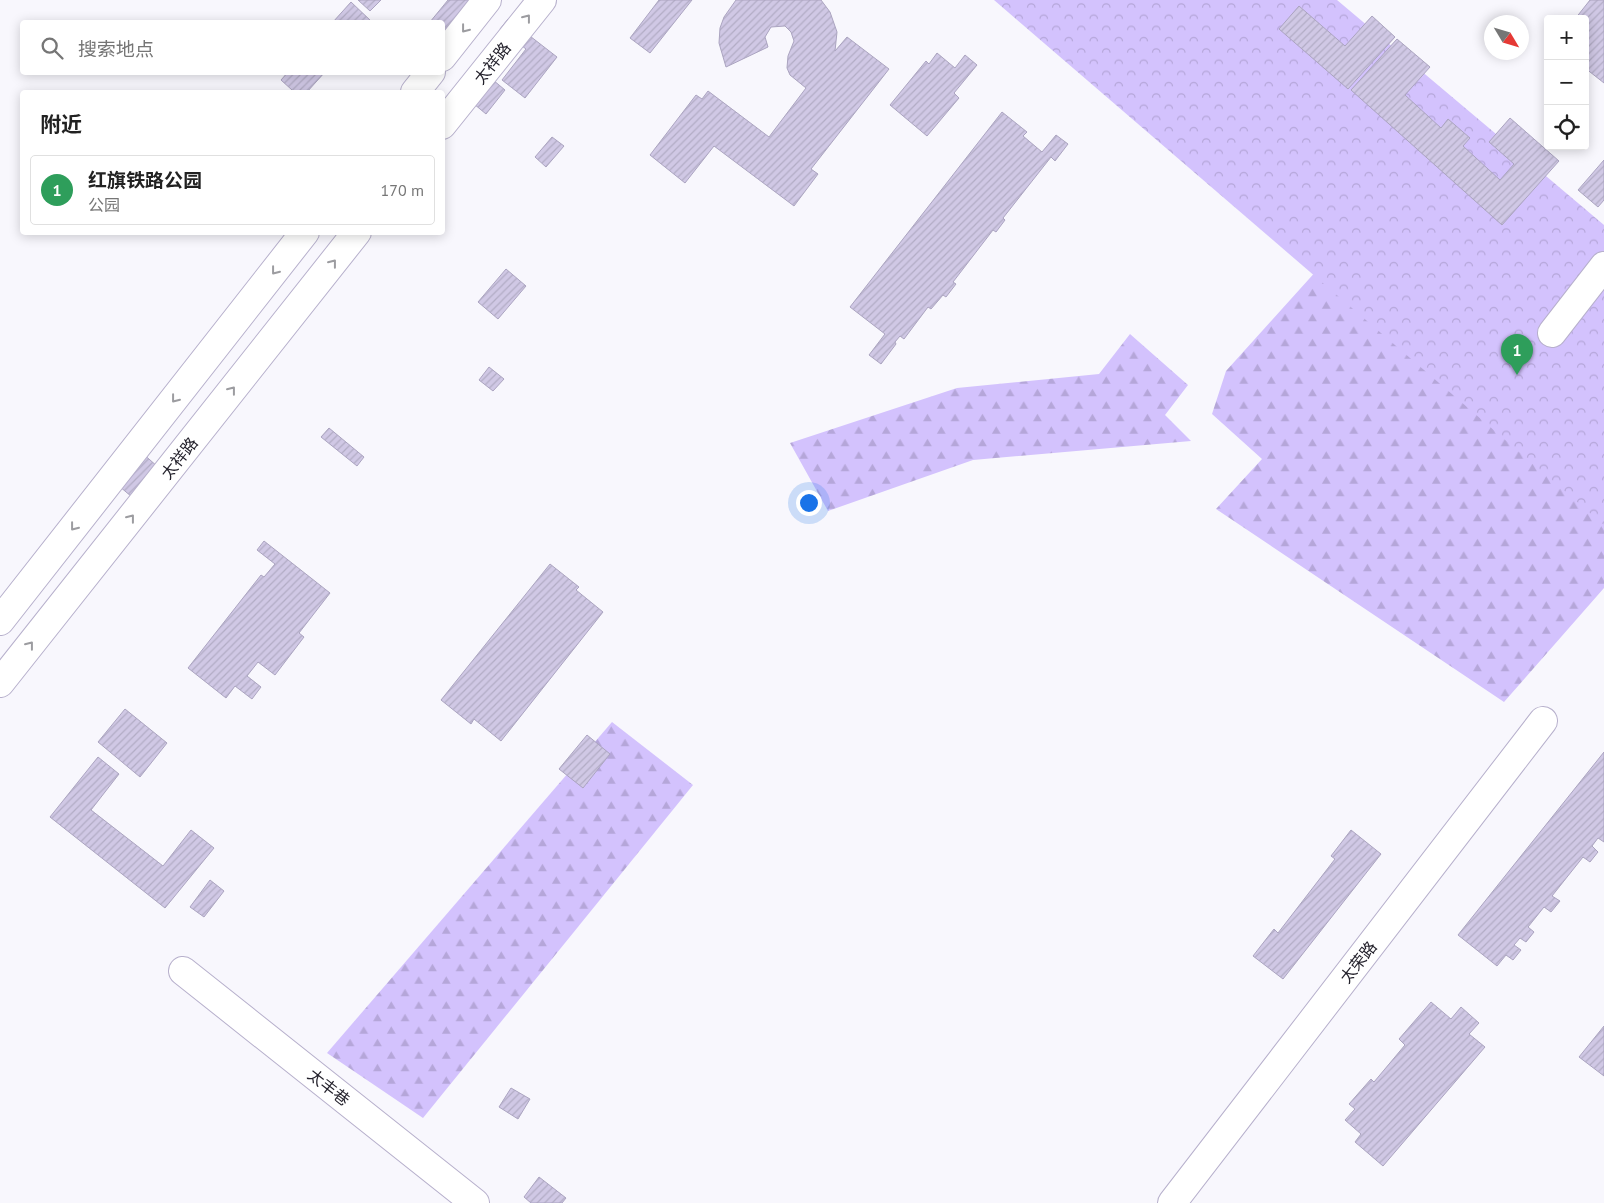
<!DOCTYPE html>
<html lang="zh">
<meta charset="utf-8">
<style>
body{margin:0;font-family:"PT Sans","Noto Sans SC",sans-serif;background:#f2f2f2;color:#222}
.controls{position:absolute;right:15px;top:15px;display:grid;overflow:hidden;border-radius:5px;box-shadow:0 2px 12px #0003}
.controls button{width:45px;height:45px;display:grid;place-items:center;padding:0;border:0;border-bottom:1px solid #e0e0e0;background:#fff;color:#222;font:25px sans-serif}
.compass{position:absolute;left:1484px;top:15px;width:45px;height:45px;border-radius:50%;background:#fff;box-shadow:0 2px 12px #0003;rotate:128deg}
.you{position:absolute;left:808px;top:502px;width:18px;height:18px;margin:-12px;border:4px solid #fff;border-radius:50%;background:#1a73e8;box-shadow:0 0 0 8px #1a73e833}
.badge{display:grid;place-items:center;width:32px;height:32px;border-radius:50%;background:#8759d3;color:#fff;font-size:16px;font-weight:700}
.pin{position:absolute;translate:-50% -41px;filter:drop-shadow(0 1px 2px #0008)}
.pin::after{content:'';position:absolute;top:26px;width:18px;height:15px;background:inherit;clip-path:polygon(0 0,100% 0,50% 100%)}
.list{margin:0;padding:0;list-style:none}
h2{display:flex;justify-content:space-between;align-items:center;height:65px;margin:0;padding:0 20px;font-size:21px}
h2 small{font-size:16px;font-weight:400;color:#767676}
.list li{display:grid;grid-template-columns:32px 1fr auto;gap:15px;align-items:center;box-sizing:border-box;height:70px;margin:0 10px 10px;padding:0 10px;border:1px solid #e0e0e0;border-radius:5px}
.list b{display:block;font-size:19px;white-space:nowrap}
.list p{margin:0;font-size:16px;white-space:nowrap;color:#767676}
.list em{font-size:16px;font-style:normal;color:#767676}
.icon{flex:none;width:28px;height:28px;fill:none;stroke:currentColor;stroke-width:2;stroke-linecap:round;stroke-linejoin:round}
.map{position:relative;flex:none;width:1604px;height:1203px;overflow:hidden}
.search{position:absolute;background:#fff;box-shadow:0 2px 12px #0003;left:20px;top:20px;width:425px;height:55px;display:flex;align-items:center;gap:12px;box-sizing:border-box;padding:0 18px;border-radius:5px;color:#767676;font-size:19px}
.panel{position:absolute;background:#fff;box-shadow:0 2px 12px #0003;left:20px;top:90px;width:425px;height:145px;border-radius:5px}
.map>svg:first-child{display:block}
.forest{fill:url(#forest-firs)}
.park{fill:url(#park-crowns)}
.building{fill:url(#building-hatch);stroke:#aba4c0}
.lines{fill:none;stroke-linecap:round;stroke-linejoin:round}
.minor-casing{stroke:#b7b0cc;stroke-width:30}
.minor{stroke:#fff;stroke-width:28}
.oneway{stroke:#9c9ca0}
.labels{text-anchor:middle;stroke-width:5;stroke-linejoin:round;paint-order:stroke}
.street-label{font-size:16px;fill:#24222c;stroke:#fff}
</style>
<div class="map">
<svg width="1604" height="1203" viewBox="0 0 1604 1203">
<defs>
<pattern id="forest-firs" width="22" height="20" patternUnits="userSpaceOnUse" patternTransform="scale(1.25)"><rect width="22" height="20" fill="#d3c2fd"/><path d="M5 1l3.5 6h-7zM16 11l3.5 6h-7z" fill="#b5a6d9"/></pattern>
<pattern id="park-crowns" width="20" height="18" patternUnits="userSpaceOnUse" patternTransform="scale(1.25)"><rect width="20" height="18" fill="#d3c2fd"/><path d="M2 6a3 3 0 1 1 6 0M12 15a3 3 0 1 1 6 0" fill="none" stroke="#b5a6d9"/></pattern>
<pattern id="building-hatch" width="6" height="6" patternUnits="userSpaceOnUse" patternTransform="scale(1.25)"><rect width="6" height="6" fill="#d0c8e5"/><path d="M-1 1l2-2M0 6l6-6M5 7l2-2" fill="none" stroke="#b2acc5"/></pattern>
</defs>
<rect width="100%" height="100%" fill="#f8f7fd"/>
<!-- forest -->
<g class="forest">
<polygon points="1318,269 1604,474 1604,588 1504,702 1216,509 1262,459 1212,414 1226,371"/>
<polygon points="1130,334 1188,385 1165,415 1191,441 973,460 828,511 790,443 957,388 1099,374"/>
<polygon points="612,722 693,785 423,1118 327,1053"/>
</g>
<!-- park -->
<polygon class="park" points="994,0 1337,0 1604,225 1604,525"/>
<!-- building -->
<g class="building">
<polygon points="358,0 381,0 370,11"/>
<polygon points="448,0 483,0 454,43 442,34 442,22 430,22"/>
<polygon points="659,0 692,0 650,53 630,38"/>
<polygon points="736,0 821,0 830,12 837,32 835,51 847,37 889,69 811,169 818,174 794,206 714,146 685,183 650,155 696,95 702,99 708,91 769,137 806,88 790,75 787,68 788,56 794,41 791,32 785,26 771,27 765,37 768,47 726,67 719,43 720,28 724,17"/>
<polygon points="1590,0 1604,0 1604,83 1585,68 1585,19 1575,19"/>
<polygon points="351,2 371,21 370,22 333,22"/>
<polygon points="1299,6 1345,46 1372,16 1395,37 1348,89 1279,29"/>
<polygon points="508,19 557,57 525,98 502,80 526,49 500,29"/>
<polygon points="1397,39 1430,67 1405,95 1441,128 1448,119 1470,138 1463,146 1500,180 1514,164 1489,142 1510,118 1559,161 1502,225 1351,90"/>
<polygon points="937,53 955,68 965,55 977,65 954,93 959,98 927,136 890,105 926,61 929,64"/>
<polygon points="475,65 505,90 486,114 456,89"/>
<polygon points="288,72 325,72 307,92 290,92 292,90 281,80"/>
<polygon points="1002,112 1027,132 1023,136 1042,152 1056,135 1068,144 1055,161 1051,157 1003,218 1005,220 996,232 993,230 953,282 956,284 946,297 943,295 931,309 928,307 904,339 900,336 895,342 896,344 881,364 869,355 885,334 850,307"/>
<polygon points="552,137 564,146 546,167 535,157"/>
<polygon points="1604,160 1604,200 1598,207 1578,190"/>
<polygon points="506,269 526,286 498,319 478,302"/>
<polygon points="489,367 504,379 493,391 479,380"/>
<polygon points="329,428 364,457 357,466 321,437"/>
<polygon points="133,445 158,467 132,497 106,475"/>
<polygon points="264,541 330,593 299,633 304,637 275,675 258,662 247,676 261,687 252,699 235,686 226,698 188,668 261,575 264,577 275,564 257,550"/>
<polygon points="550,564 579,587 576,590 603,612 501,741 474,719 471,724 441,700"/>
<polygon points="125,709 167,743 140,777 98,742"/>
<polygon points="587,735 610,754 583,788 559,769"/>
<polygon points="1604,752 1604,842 1598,838 1592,846 1598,852 1590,862 1583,857 1552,896 1560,901 1551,912 1544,907 1528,927 1534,932 1526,942 1520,938 1514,945 1521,950 1513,960 1506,955 1497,966 1458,935"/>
<polygon points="98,757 119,774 91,810 163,866 191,830 214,848 165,908 50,817"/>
<polygon points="1351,830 1381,854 1283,979 1253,956 1274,929 1278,933 1335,859 1331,856"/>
<polygon points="210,880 224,891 204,917 190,907"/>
<polygon points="1431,1002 1451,1019 1461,1007 1479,1023 1469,1034 1485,1047 1383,1166 1355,1142 1361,1134 1345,1120 1355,1109 1349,1104 1371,1079 1374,1082 1405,1045 1399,1039"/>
<polygon points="1604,1026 1604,1076 1579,1057"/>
<polygon points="511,1088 530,1099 518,1119 499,1107"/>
<polygon points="539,1177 566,1198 562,1203 531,1203 524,1197"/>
</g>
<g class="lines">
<defs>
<g id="minor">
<polyline points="442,57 487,0"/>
<polyline points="415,92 431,72"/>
<polyline points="442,125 542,0"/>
<polyline points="1552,333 1604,266"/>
<polyline points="0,621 305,232"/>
<polyline points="0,683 357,232"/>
<polyline points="183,971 475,1203"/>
<polyline points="1172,1203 1543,721"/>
</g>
</defs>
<!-- minor casing -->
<use href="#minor" class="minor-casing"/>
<!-- minor -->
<use href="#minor" class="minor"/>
</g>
<!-- one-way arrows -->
<defs><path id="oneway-chevron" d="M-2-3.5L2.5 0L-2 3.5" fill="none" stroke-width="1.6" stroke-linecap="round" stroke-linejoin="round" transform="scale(1.25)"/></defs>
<g class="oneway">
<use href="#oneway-chevron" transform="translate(527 18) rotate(-52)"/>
<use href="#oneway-chevron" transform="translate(465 29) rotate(128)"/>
<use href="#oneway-chevron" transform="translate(333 263) rotate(-52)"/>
<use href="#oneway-chevron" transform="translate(275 271) rotate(128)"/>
<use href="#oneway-chevron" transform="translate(232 390) rotate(-52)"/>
<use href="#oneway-chevron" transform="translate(175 399) rotate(128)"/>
<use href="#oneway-chevron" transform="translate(131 518) rotate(-52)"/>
<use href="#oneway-chevron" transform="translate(74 527) rotate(128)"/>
<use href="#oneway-chevron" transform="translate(30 645) rotate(-52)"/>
</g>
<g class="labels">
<!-- street labels -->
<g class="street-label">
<text transform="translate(492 63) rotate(-52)" y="6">太祥路</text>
<text transform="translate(179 458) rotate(-52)" y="6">太祥路</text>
<text transform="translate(1358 962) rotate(-52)" y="6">太荣路</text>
<text transform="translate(329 1087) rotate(38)" y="6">太丰巷</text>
</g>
</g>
</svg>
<div class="controls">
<button>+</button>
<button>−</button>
<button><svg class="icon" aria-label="locate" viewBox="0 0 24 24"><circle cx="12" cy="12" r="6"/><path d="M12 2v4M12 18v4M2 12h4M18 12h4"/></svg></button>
</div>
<svg class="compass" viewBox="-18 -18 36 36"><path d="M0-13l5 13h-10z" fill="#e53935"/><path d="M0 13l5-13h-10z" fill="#767676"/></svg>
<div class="you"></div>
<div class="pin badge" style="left:1517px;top:375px;background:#2e9e5b">1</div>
<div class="search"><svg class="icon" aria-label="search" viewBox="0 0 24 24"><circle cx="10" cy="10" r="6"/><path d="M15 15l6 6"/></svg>搜索地点</div>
<section class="panel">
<h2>附近<small></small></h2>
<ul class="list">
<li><span class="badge" style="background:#2e9e5b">1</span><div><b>红旗铁路公园</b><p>公园</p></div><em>170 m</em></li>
</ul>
</section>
</div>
